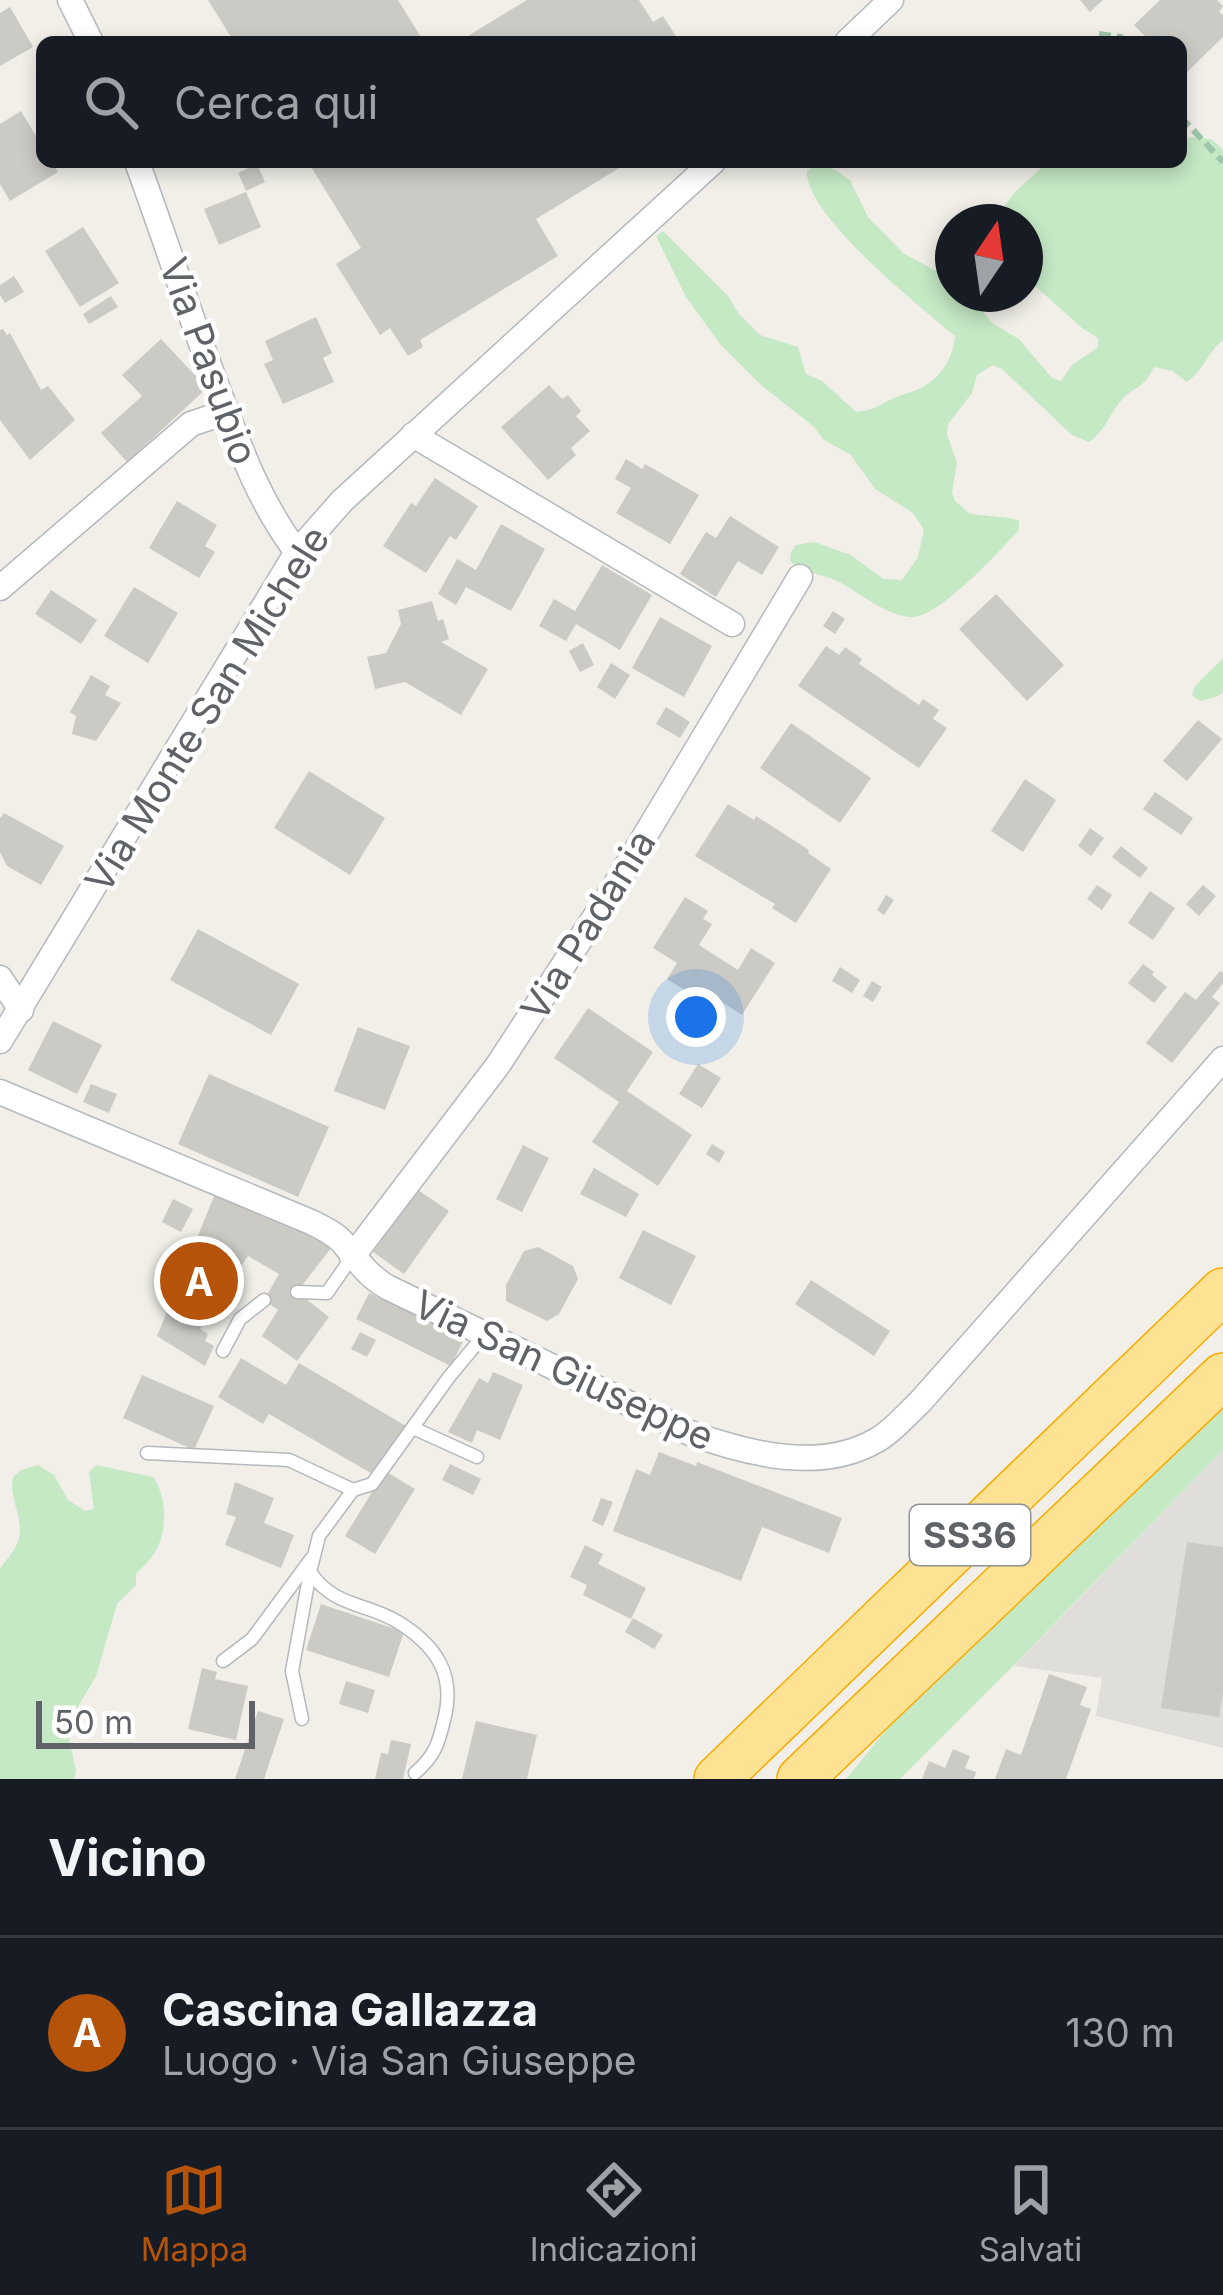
<!DOCTYPE html>
<html lang="it">
<meta charset="utf-8">
<style>
body{margin:0;font-family:Inter,sans-serif;background:#242831;color:#f1f3f6}
.compass{position:absolute;left:935px;top:204px;width:108px;height:108px;border-radius:50%;background:#171b24;box-shadow:0 6px 18px #0003;rotate:13deg}
.scale{position:absolute;left:36px;bottom:30px;width:219px;box-sizing:border-box;padding-left:12px;border:6px solid #5f6368;border-top:0;font-size:33px;line-height:42px;white-space:nowrap;color:#5f6368;-webkit-text-stroke:9px #fff;paint-order:stroke}
.you{position:absolute;left:696px;top:1017px;width:42px;height:42px;margin:-30px;border:9px solid #fff;border-radius:50%;background:#1a73e8;box-shadow:0 0 0 18px #1a73e833}
.badge{display:grid;place-items:center;width:78px;height:78px;border-radius:50%;background:#b45309;color:#fff;font-size:39px;font-weight:700}
.pin{position:absolute;translate:-50% -50%;border:6px solid #fff;box-shadow:0 3px 12px #0006}
.list{margin:0;padding:0;list-style:none}
h2{display:flex;justify-content:space-between;align-items:center;height:156px;margin:0;padding:0 48px;font-size:51px}
h2 small{font-size:39px;font-weight:400;color:#9ea1a6}
.list li{display:grid;grid-template-columns:78px 1fr auto;gap:36px;align-items:center;box-sizing:border-box;height:192px;padding:0 48px;border-top:3px solid #363941}
.list b{display:block;font-size:45px;white-space:nowrap}
.list p{margin:0;font-size:39px;white-space:nowrap;color:#9ea1a6}
.list em{font-size:39px;font-style:normal;color:#9ea1a6}
.icon{flex:none;width:66px;height:66px;fill:none;stroke:currentColor;stroke-width:2;stroke-linecap:round;stroke-linejoin:round}
.map{position:relative;flex:none;width:1223px;height:1779px;overflow:hidden}
.search{position:absolute;background:#171b24;box-shadow:0 6px 18px #0003;left:36px;right:36px;top:36px;height:132px;display:flex;align-items:center;gap:30px;box-sizing:border-box;padding:0 42px;border-radius:18px;color:#9ea1a6;font-size:45px}
.sheet{height:348px;background:#171b24}
nav{display:flex;justify-content:space-around;align-items:center;box-sizing:border-box;height:168px;border-top:3px solid #363941;background:#171b24;font-size:33px;color:#9ea1a6}
nav a{display:grid;justify-items:center;gap:6px}
nav .on{color:#b45309}
.map>svg:first-child{display:block}
.industrial{fill:#e0deda}
.green{fill:#c5e8c5}
.building{fill:#cccac5}
.lines{fill:none;stroke-linecap:round;stroke-linejoin:round}
.lane-casing{stroke:#b5b8bc;stroke-width:15}
.street-casing{stroke:#b5b8bc;stroke-width:27}
.highway-casing{stroke:#f9ab00;stroke-width:48}
.path{stroke:#9cc7a9;stroke-width:6;stroke-dasharray:12 6;stroke-linecap:butt}
.lane{stroke:#fff;stroke-width:12}
.street{stroke:#fff;stroke-width:24}
.highway{stroke:#fde293;stroke-width:45}
.labels{text-anchor:middle;stroke-width:9;stroke-linejoin:round;paint-order:stroke}
.shield{fill:#fff;stroke:#8f9295;stroke-width:3}
.shield-label{font-size:36px;font-weight:bold;fill:#5f6368}
.street-label{font-size:39px;fill:#5f6368;stroke:#fff}
</style>
<div class="map">
<svg width="1223" height="1779" viewBox="0 0 1223 1779">
<rect width="100%" height="100%" fill="#f1efe8"/>
<!-- industrial -->
<polygon class="industrial" points="1223,1450 1223,1748 1096,1716 1102,1678 1014,1666"/>
<!-- green -->
<g class="green">
<path d="M 1192,137 L 1211,139 L 1223,150 L 1223,340 C 1208,352 1205,368 1187,382 L 1172,371 L 1154,367 C 1142,392 1133,385 1120,402 C 1108,417 1105,431 1089,442 L 1072,435 L 1002,369 L 993,365 L 977,375 L 972,393 L 948,424 L 947,434 L 957,463 L 952,492 L 955,501 L 970,514 L 1010,518 L 1019,521 L 1019,530 C 1000,550 937,621 909,617 C 885,614 862,595 841,583 C 825,574 804,574 790,561 L 791,552 L 796,545 L 814,542 L 851,555 L 883,579 L 902,580 L 918,557 L 924,530 L 913,513 L 875,489 L 851,455 L 824,440 L 813,426 L 761,385 L 720,344 L 686,297 L 656,236 L 663,231 L 728,296 L 739,314 L 760,335 L 798,347 L 806,374 L 822,381 L 856,412 C 874,410 876,407 892,399 C 900,395 910,393 919,389 C 940,379 953,359 955,336 C 921,308 804,214 807,171 L 815,165 L 834,169 L 850,180 L 868,217 L 903,253 L 953,280 L 953,294 L 968,294 L 992,323 L 1019,339 L 1052,378 L 1061,381 L 1072,365 L 1098,347 L 1098,338 L 1082,328 L 1025,277 L 1025,222 L 1007,222 L 1003,208 L 1014,193 L 1048,162 L 1181,162 L 1181,141 Z"/>
<polygon points="1223,658 1223,692 1218,696 1200,701 1192,695 1195,686"/>
<polygon points="1223,1393 1223,1450 1013,1666 900,1779 846,1779 892,1723"/>
<path d="M 38,1465 L 54,1475 L 68,1500 L 85,1511 L 94,1509 L 89,1472 L 96,1465 L 153,1477 C 167,1496 168,1531 155,1552 C 151,1560 142,1567 136,1574 L 136,1585 L 117,1604 L 96,1676 L 76,1710 L 69,1739 L 76,1771 L 74,1779 L 0,1779 L 0,1569 C 5,1561 13,1553 17,1544 C 27,1521 8,1500 13,1477 L 21,1470 Z"/>
</g>
<!-- building -->
<g class="building">
<polygon points="208,0 398,0 424,42 234,42"/>
<polygon points="527,0 639,0 653,22 663,16 677,38 671,42 458,42"/>
<polygon points="1080,0 1103,0 1090,12"/>
<polygon points="1160,0 1217,0 1223,6 1219,12 1223,15 1223,37 1184,75 1181,72 1181,42 1151,42 1134,25"/>
<polygon points="10,7 33,47 0,66 0,13"/>
<polygon points="21,111 42,146 42,162 52,162 58,172 10,201 0,184 0,124"/>
<polygon points="308,162 629,162 536,219 558,256 420,340 423,347 408,356 390,328 380,335 336,264 361,248"/>
<polygon points="257,164 265,182 246,191 238,173"/>
<polygon points="246,192 261,227 219,245 204,209"/>
<polygon points="83,227 119,283 80,307 45,251"/>
<polygon points="14,276 24,292 5,303 0,295 0,285"/>
<polygon points="111,296 118,307 89,324 83,314"/>
<polygon points="316,317 332,353 323,358 334,382 283,404 264,364 273,360 265,341"/>
<polygon points="3,329 7,335 10,333 41,390 48,386 75,420 30,460 0,420 0,330"/>
<polygon points="161,339 207,388 127,462 101,433 142,396 122,375"/>
<polygon points="549,385 562,399 568,395 581,411 576,416 590,431 571,448 576,455 548,480 501,427"/>
<polygon points="626,459 642,469 645,464 699,495 670,544 616,513 631,488 615,479"/>
<polygon points="435,478 478,506 456,540 450,536 426,573 383,546 411,503 416,506"/>
<polygon points="177,501 217,525 205,546 215,552 199,578 149,548"/>
<polygon points="730,516 779,547 762,575 738,561 716,597 680,574 706,532 716,538"/>
<polygon points="501,524 545,549 511,611 466,587 456,605 438,594 457,559 476,570"/>
<polygon points="602,565 652,595 620,650 576,624 566,641 539,626 554,599 575,611"/>
<polygon points="134,587 178,613 148,663 104,636"/>
<polygon points="51,590 97,620 81,644 35,614"/>
<polygon points="996,594 1064,665 1027,701 959,629"/>
<polygon points="432,601 438,621 443,619 449,639 441,642 488,669 461,715 405,682 375,689 367,657 386,653 401,624 398,610"/>
<polygon points="833,611 845,619 835,634 823,626"/>
<polygon points="660,617 712,646 684,697 632,668"/>
<polygon points="583,643 594,665 580,672 569,651"/>
<polygon points="826,646 839,655 845,647 862,659 859,664 919,705 923,699 939,710 933,719 947,728 919,768 798,686"/>
<polygon points="611,663 630,675 615,699 597,687"/>
<polygon points="91,675 110,686 105,695 121,703 96,741 72,734 76,716 70,712"/>
<polygon points="666,707 690,722 680,738 656,724"/>
<polygon points="1198,720 1222,739 1187,781 1163,761"/>
<polygon points="791,723 871,778 840,823 760,768"/>
<polygon points="309,771 385,818 350,875 274,828"/>
<polygon points="1025,779 1056,800 1023,852 991,831"/>
<polygon points="1155,792 1193,818 1181,835 1143,809"/>
<polygon points="728,804 754,820 756,816 809,850 808,853 831,869 796,923 772,908 775,904 695,856"/>
<polygon points="4,813 64,846 41,885 7,866 0,852 0,818"/>
<polygon points="1090,828 1104,838 1091,856 1078,846"/>
<polygon points="1121,846 1148,868 1140,878 1112,857"/>
<polygon points="1097,885 1112,895 1102,910 1087,899"/>
<polygon points="1203,885 1216,896 1199,916 1186,904"/>
<polygon points="1150,891 1175,908 1153,940 1128,923"/>
<polygon points="886,895 894,900 884,915 877,910"/>
<polygon points="685,897 708,911 703,919 712,924 699,945 738,970 751,948 775,963 742,1015 708,993 703,1002 667,979 677,963 653,948"/>
<polygon points="198,929 299,984 271,1035 170,980"/>
<polygon points="1143,964 1154,972 1152,975 1167,987 1154,1003 1128,983"/>
<polygon points="840,967 860,980 852,993 832,981"/>
<polygon points="1220,971 1223,973 1223,983 1212,997 1220,1003 1172,1063 1146,1043 1185,992 1196,1000"/>
<polygon points="872,981 882,987 873,1002 863,996"/>
<polygon points="588,1008 653,1052 627,1091 692,1135 658,1186 592,1142 619,1102 554,1058"/>
<polygon points="53,1021 102,1045 77,1094 28,1070"/>
<polygon points="358,1027 410,1046 385,1110 334,1091"/>
<polygon points="698,1064 721,1078 702,1108 679,1094"/>
<polygon points="209,1074 329,1127 298,1197 178,1144"/>
<polygon points="91,1084 117,1094 109,1113 83,1102"/>
<polygon points="712,1144 725,1152 719,1163 706,1154"/>
<polygon points="523,1145 549,1158 522,1212 496,1199"/>
<polygon points="594,1168 639,1194 626,1217 580,1194"/>
<polygon points="217,1189 335,1243 297,1292 329,1317 297,1361 262,1336 278,1310 264,1300 279,1274 248,1256 238,1271 224,1267 200,1329 208,1334 205,1341 214,1346 205,1366 157,1336"/>
<polygon points="418,1190 449,1211 404,1274 373,1252"/>
<polygon points="173,1199 193,1209 181,1232 162,1222"/>
<polygon points="643,1230 696,1256 671,1305 619,1278"/>
<polygon points="538,1247 573,1266 578,1279 559,1314 547,1321 506,1301 506,1285 524,1251"/>
<polygon points="811,1280 890,1331 874,1356 795,1304"/>
<polygon points="369,1293 392,1304 394,1299 466,1335 451,1366 356,1319"/>
<polygon points="360,1332 376,1340 367,1357 351,1349"/>
<polygon points="241,1358 286,1385 299,1363 406,1426 376,1476 269,1414 263,1424 218,1397"/>
<polygon points="493,1372 523,1385 500,1440 477,1430 472,1443 448,1432 479,1378 488,1383"/>
<polygon points="142,1375 214,1406 194,1450 123,1418"/>
<polygon points="659,1452 696,1466 697,1462 842,1518 829,1553 762,1527 741,1581 613,1531 636,1469 650,1475"/>
<polygon points="450,1464 481,1479 473,1495 442,1480"/>
<polygon points="385,1471 415,1489 375,1554 345,1536"/>
<polygon points="235,1482 274,1498 264,1523 294,1535 281,1568 225,1545 236,1517 226,1514"/>
<polygon points="601,1498 613,1502 603,1526 592,1521"/>
<polygon points="1187,1542 1223,1547 1223,1692 1219,1717 1161,1708"/>
<polygon points="585,1545 603,1554 598,1564 646,1588 631,1619 583,1595 587,1585 570,1577"/>
<polygon points="321,1604 404,1632 389,1677 306,1650"/>
<polygon points="633,1618 663,1635 654,1649 625,1632"/>
<polygon points="202,1668 217,1672 215,1679 248,1686 236,1740 188,1729"/>
<polygon points="1049,1674 1087,1687 1080,1705 1091,1709 1066,1779 995,1779 1006,1749 1021,1755"/>
<polygon points="346,1681 375,1690 368,1713 339,1704"/>
<polygon points="258,1711 284,1719 264,1779 235,1779"/>
<polygon points="476,1721 537,1735 527,1779 462,1779"/>
<polygon points="391,1740 411,1744 403,1779 375,1779 381,1753 388,1754"/>
<polygon points="953,1749 970,1756 965,1768 976,1772 974,1779 922,1779 929,1761 945,1768"/>
</g>
<g class="lines">
<defs>
<g id="lane">
<polyline points="297,1292 327,1293 352,1257"/>
<polyline points="223,1351 240,1319 264,1300"/>
<polyline points="413,1428 477,1457"/>
<path d="M 147,1453 L 289,1460 L 353,1490 L 319,1536 L 310,1572 C 335,1608 365,1602 398,1622 C 435,1645 455,1673 445,1716 C 439,1742 436,1755 415,1773"/>
<polyline points="353,1490 372,1484 449,1377 484,1335"/>
<polyline points="223,1661 252,1639 311,1559"/>
<polyline points="302,1719 292,1671 310,1572"/>
</g>
<g id="street">
<polyline points="70,0 91,42"/>
<polyline points="847,42 891,0"/>
<path d="M 137,162 C 164,236 188,310 216,384 C 238,443 258,501 297,552"/>
<polyline points="413,435 732,624"/>
<polyline points="0,588 191,424 226,412"/>
<polyline points="0,978 21,1010"/>
<polyline points="0,1041 297,552 342,501 713,162"/>
<path d="M 0,1092 L 311,1222 C 323,1228 336,1234 344,1244 C 358,1261 367,1275 387,1287 L 690,1433 C 748,1454 821,1473 877,1440 C 893,1431 907,1414 920,1402 L 1223,1059"/>
<polyline points="352,1257 498,1065 610,894 800,577"/>
</g>
<g id="highway">
<polyline points="717,1779 1223,1291"/>
<polyline points="800,1779 1223,1376"/>
</g>
</defs>
<!-- lane casing -->
<use href="#lane" class="lane-casing"/>
<!-- street casing -->
<use href="#street" class="street-casing"/>
<!-- highway casing -->
<use href="#highway" class="highway-casing"/>
<!-- path -->
<g class="path">
<polyline points="1099,34 1121,37 1125,42"/>
<polyline points="1181,117 1223,162"/>
</g>
<!-- lane -->
<use href="#lane" class="lane"/>
<!-- street -->
<use href="#street" class="street"/>
<!-- highway -->
<use href="#highway" class="highway"/>
</g>
<g class="labels">
<!-- shield labels -->
<rect class="shield" x="910" y="1505" width="120" height="60" rx="9"/>
<g class="shield-label">
<text x="970" y="1548">SS36</text>
</g>
<!-- street labels -->
<g class="street-label">
<text transform="translate(209 361) rotate(70)" y="14">Via Pasubio</text>
<text transform="translate(207 709) rotate(-58)" y="14">Via Monte San Michele</text>
<text transform="translate(588 925) rotate(-58)" y="14">Via Padania</text>
<text transform="translate(564 1370) rotate(25)" y="14">Via San Giuseppe</text>
</g>
</g>
</svg>
<svg class="compass" viewBox="-18 -18 36 36"><path d="M0-13l5 13h-10z" fill="#e53935"/><path d="M0 13l5-13h-10z" fill="#9ea1a6"/></svg>
<div class="scale">50 m</div>
<div class="you"></div>
<div class="pin badge" style="left:199px;top:1281px">A</div>
<div class="search"><svg class="icon" aria-label="search" viewBox="0 0 24 24"><circle cx="10" cy="10" r="6"/><path d="M15 15l6 6"/></svg>Cerca qui</div>
</div>
<section class="sheet">
<h2>Vicino<small></small></h2>
<ul class="list">
<li><span class="badge">A</span><div><b>Cascina Gallazza</b><p>Luogo · Via San Giuseppe</p></div><em>130 m</em></li>
</ul>
</section>
<nav>
<a class="on"><svg class="icon" aria-label="map" viewBox="0 0 24 24"><path d="M3 6l6-2 6 2 6-2v14l-6 2-6-2-6 2zM9 4v14M15 6v14"/></svg>Mappa</a>
<a><svg class="icon" aria-label="directions" viewBox="0 0 24 24"><path d="M12 3l9 9-9 9-9-9zM9 14v-3h6M13 9l2 2-2 2"/></svg>Indicazioni</a>
<a><svg class="icon" aria-label="saved" viewBox="0 0 24 24"><path d="M7 4h10v16l-5-4-5 4z"/></svg>Salvati</a>
</nav>
